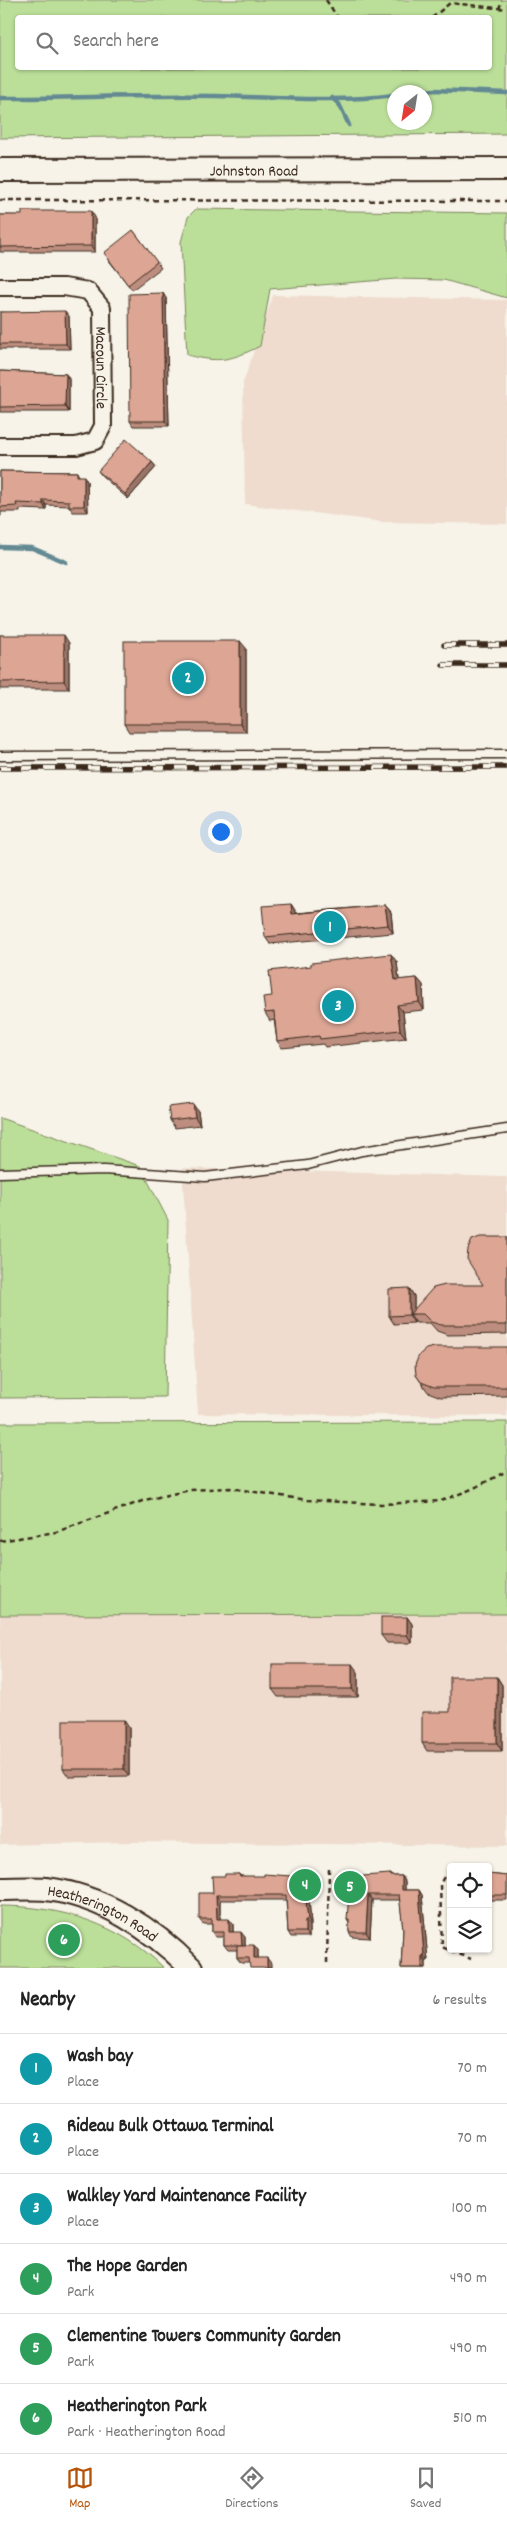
<!DOCTYPE html>
<meta charset="utf-8">
<style>
body{margin:0;font-family:Dekko,sans-serif;background:#f2f2f2;color:#222}
.controls{position:absolute;right:15px;bottom:15px;display:grid;overflow:hidden;border-radius:5px;box-shadow:0 1px 4px #0004}
.controls button{width:45px;height:45px;display:grid;place-items:center;padding:0;border:0;border-bottom:1px solid #e0e0e0;background:#fff;color:#222;font:25px sans-serif}
.compass{position:absolute;left:387px;top:85px;width:45px;height:45px;border-radius:50%;background:#fff;box-shadow:0 1px 4px #0004;rotate:210deg}
.you{position:absolute;left:220px;top:831px;width:18px;height:18px;margin:-12px;border:4px solid #fff;border-radius:50%;background:#1a73e8;box-shadow:0 0 0 8px #1a73e833}
.badge{display:grid;place-items:center;width:32px;height:32px;border-radius:50%;background:#b45309;color:#fff;font-size:16px;font-weight:700}
.pin{position:absolute;translate:-50% -50%;border:2px solid #fff;box-shadow:0 1px 5px #0006}
.list{margin:0;padding:0;list-style:none}
h2{display:flex;justify-content:space-between;align-items:center;height:65px;margin:0;padding:0 20px;font-size:21px}
h2 small{font-size:16px;font-weight:400;color:#767676}
.list li{display:grid;grid-template-columns:32px 1fr auto;gap:15px;align-items:center;box-sizing:border-box;height:70px;padding:0 20px;border-top:1px solid #e0e0e0}
.list b{display:block;font-size:19px;white-space:nowrap}
.list p{margin:0;font-size:16px;white-space:nowrap;color:#767676}
.list em{font-size:16px;font-style:normal;color:#767676}
.icon{flex:none;width:28px;height:28px;fill:none;stroke:currentColor;stroke-width:2;stroke-linecap:round;stroke-linejoin:round}
.map{position:relative;flex:none;width:507px;height:1968px;overflow:hidden}
.search{position:absolute;background:#fff;box-shadow:0 1px 4px #0004;left:15px;right:15px;top:15px;height:55px;display:flex;align-items:center;gap:12px;box-sizing:border-box;padding:0 18px;border-radius:5px;color:#767676;font-size:19px}
.sheet{height:485px;background:#fff}
nav{display:flex;justify-content:space-around;align-items:center;box-sizing:border-box;height:70px;border-top:1px solid #e0e0e0;background:#fff;font-size:14px;color:#767676}
nav a{display:grid;justify-items:center;gap:2px}
nav .on{color:#b45309}
.map>svg:first-child{display:block}
.built{fill:#efdccf}
.green{fill:#bbdf99;stroke:#7b845c;fill-rule:evenodd}
.lines{fill:none;stroke-linecap:round;stroke-linejoin:round}
.stream{stroke:#648993;stroke-width:4.5}
.lane-casing{stroke:#3b2a1e;stroke-width:11}
.street-casing{stroke:#3b2a1e;stroke-width:20}
.secondary-casing{stroke:#3b2a1e;stroke-width:26}
.path{stroke:#3b2a1e;stroke-width:2.5;stroke-dasharray:5 4;stroke-linecap:butt}
.lane{stroke:#f7f3e8;stroke-width:8}
.street{stroke:#f7f3e8;stroke-width:16}
.secondary{stroke:#f7f3e8;stroke-width:22}
.rail-casing{stroke:#3b2a1e;stroke-width:5.5}
.rail{stroke:#f7f3e8;stroke-width:4;stroke-dasharray:11;stroke-linecap:butt}
.wall{fill:#bd8e7f;stroke:#3b2a1e}
.shaded-wall{fill:#9a7468;stroke:#3b2a1e}
.building{fill:#dca594;stroke:#3b2a1e}
.labels{text-anchor:middle;stroke-width:5;stroke-linejoin:round;paint-order:stroke}
.street-label{font-size:16px;fill:#3b2a1e;stroke:#f7f3e8}
</style>
<div class="map">
<svg width="507" height="1968" viewBox="0 0 507 1968">
<rect width="100%" height="100%" fill="#f7f3e8"/>
<filter id="ink" filterUnits="userSpaceOnUse"><feTurbulence type="fractalNoise" baseFrequency=".02" numOctaves="2"/><feDisplacementMap in="SourceGraphic" scale="10" xChannelSelector="R" yChannelSelector="G"/><feConvolveMatrix kernelMatrix="1 2 1 2 8 2 1 2 1" color-interpolation-filters="sRGB"/></filter>
<g filter="url(#ink)">
<!-- built -->
<g class="built">
<polygon points="273,295 507,300 507,524 383,522 245,504 243,383"/>
<polygon points="182,1168 507,1177 507,1416 198,1414"/>
<polygon points="507,1605 507,1846 130,1842 0,1845 0,1608"/>
</g>
<!-- green -->
<g class="green">
<path d="M 0,0 L 507,0 L 507,134 L 0,138 ZM 18,18 L 490,18 L 490,68 L 18,68 ZM 394,92 L 424,92 L 424,122 L 394,122 Z"/>
<path d="M 196,209 L 507,213 L 507,298 L 444,280 L 396,279 L 270,289 L 260,346 C 230,361 219,363 187,355 L 181,242 L 188,217 Z"/>
<polygon points="0,1118 140,1166 168,1220 165,1397 0,1398"/>
<polygon points="507,1422 507,1614 0,1615 0,1423"/>
<polygon points="341,1879 360,1880 360,1895 340,1895"/>
<path d="M 0,1906 C 61,1906 120,1924 164,1968 L 0,1968 Z"/>
</g>
<g class="lines">
<!-- stream -->
<g class="stream">
<polyline points="415,92 434,90 507,93"/>
<path d="M 0,98 C 72,98 144,95 216,96 C 275,97 336,103 394,95"/>
<polyline points="332,98 339,104 349,125"/>
<polyline points="0,547 32,548 66,562"/>
</g>
<defs>
<g id="lane">
<polyline points="0,756 507,754"/>
<polyline points="0,1173 104,1170 205,1177 308,1165 362,1151 507,1129"/>
</g>
<g id="street">
<path id="s1" d="M 0,287 L 64,287 L 88,291 L 102,308 L 103,426 L 95,441 L 76,446 L 0,446"/>
</g>
<g id="secondary">
<path id="s2" d="M 0,170 L 507,169"/>
<path id="s3" d="M 0,1889 C 15,1889 31,1888 46,1889 C 101,1895 153,1929 191,1968"/>
</g>
</defs>
<!-- lane casing -->
<use href="#lane" class="lane-casing"/>
<!-- street casing -->
<use href="#street" class="street-casing"/>
<!-- secondary casing -->
<use href="#secondary" class="secondary-casing"/>
<!-- path -->
<g class="path">
<polyline points="326,0 338,18"/>
<polyline points="499,9 502,0"/>
<polyline points="432,18 450,3 507,9"/>
<polyline points="0,200 507,201"/>
<polyline points="0,1541 56,1532 145,1500 190,1490 230,1488 307,1500 381,1504 441,1501 472,1489 507,1471"/>
<polyline points="451,1872 445,1875 440,1884 442,1947 471,1959"/>
<polyline points="327,1963 329,1869"/>
</g>
<!-- lane -->
<use href="#lane" class="lane"/>
<!-- street -->
<use href="#street" class="street"/>
<!-- secondary -->
<use href="#secondary" class="secondary"/>
<defs>
<g id="rail">
<polyline points="444,645 507,645"/>
<polyline points="443,665 507,665"/>
<polyline points="0,768 507,767"/>
</g>
</defs>
<!-- rail casing -->
<use href="#rail" class="rail-casing"/>
<!-- rail -->
<use href="#rail" class="rail"/>
</g>
<!-- wall -->
<g class="wall">
<polygon points="0,215 95,217 95,252 0,252"/>
<polygon points="133,230 161,268 132,290 107,258"/>
<polygon points="166,298 169,426 133,426 130,421"/>
<polygon points="0,312 69,316 70,349 0,349"/>
<polygon points="0,371 66,374 69,379 69,412 0,412"/>
<polygon points="152,462 156,467 128,499 102,476 98,471"/>
<polygon points="0,471 77,472 79,476 87,481 88,512 73,512 69,506 46,505 46,510 20,509 20,512 1,512 1,516 0,516"/>
<polygon points="0,635 69,643 69,689 0,689"/>
<polygon points="246,648 246,732 129,732 124,724"/>
<polygon points="291,904 296,912 296,913 385,905 391,912 393,933 270,944 265,937"/>
<polygon points="397,962 399,980 417,978 423,985 424,1010 403,1012 406,1038 325,1047 323,1044 282,1048 277,1041 274,1020 270,1021 265,1013 272,996"/>
<polygon points="198,1111 200,1125 175,1128 170,1120"/>
<polygon points="507,1237 507,1334 448,1335 437,1331 430,1323 416,1323 414,1320 414,1323 394,1324 389,1316 409,1288 414,1296 414,1309 483,1285"/>
<polygon points="507,1347 507,1396 441,1397 428,1392 416,1375"/>
<polygon points="407,1617 412,1624 412,1643 387,1643 381,1635"/>
<polygon points="358,1672 358,1697 278,1697 272,1689"/>
<polygon points="497,1677 502,1685 502,1751 427,1751 422,1743 450,1712"/>
<polygon points="129,1728 129,1776 69,1777 63,1769"/>
<polygon points="239,1874 241,1876 295,1881 295,1893 305,1893 309,1898 311,1925 309,1925 309,1937 291,1937 288,1932 286,1900 220,1900 220,1919 233,1924 233,1932 245,1937 245,1945 258,1950 258,1958 271,1963 241,1963 237,1958 237,1950 228,1950 224,1945 224,1937 215,1937 212,1932 212,1924 203,1924 199,1919 213,1893 225,1876"/>
<polygon points="390,1874 391,1876 402,1876 405,1881 405,1890 419,1890 422,1895 428,1961 426,1961 426,1968 401,1968 403,1929 400,1900 372,1900 370,1938 352,1937 349,1932 349,1923 347,1920 362,1893"/>
<polygon points="488,1874 507,1876 507,1900 488,1900"/>
</g>
<!-- shaded-wall -->
<g class="shaded-wall">
<polygon points="91,211 95,217 95,252 91,246"/>
<polygon points="163,293 166,298 169,426 165,421"/>
<polygon points="65,311 69,316 70,349 66,344"/>
<polygon points="66,374 69,379 69,412 65,406"/>
<polygon points="152,462 156,467 128,499 125,494"/>
<polygon points="84,476 87,481 88,512 84,506"/>
<polygon points="43,500 46,505 46,510 43,504"/>
<polygon points="64,635 69,643 69,689 64,681"/>
<polygon points="240,641 246,648 246,732 240,724"/>
<polygon points="291,904 296,912 297,922 292,914"/>
<polygon points="385,905 391,912 393,933 388,925"/>
<polygon points="391,954 397,962 400,988 395,980"/>
<polygon points="417,978 423,985 424,1010 419,1002"/>
<polygon points="397,1005 403,1012 406,1038 400,1030"/>
<polygon points="193,1104 198,1111 200,1125 195,1117"/>
<polygon points="409,1288 414,1296 414,1314 410,1314 414,1320 414,1323 409,1315"/>
<polygon points="407,1617 412,1624 412,1643 407,1635"/>
<polygon points="352,1664 358,1672 358,1697 352,1689"/>
<polygon points="497,1677 502,1685 502,1751 497,1743"/>
<polygon points="124,1720 129,1728 129,1776 124,1769"/>
<polygon points="291,1876 295,1881 295,1898 292,1893"/>
<polygon points="402,1876 405,1881 405,1895 402,1890"/>
<polygon points="419,1890 422,1895 428,1961 424,1956"/>
<polygon points="305,1893 309,1898 311,1925 308,1920"/>
<polygon points="216,1895 220,1900 220,1924 217,1919"/>
<polygon points="368,1895 372,1900 370,1938 366,1932"/>
<polygon points="229,1919 233,1924 233,1937 229,1932"/>
<polygon points="305,1920 309,1925 309,1937 305,1932"/>
<polygon points="241,1932 245,1937 245,1950 242,1945"/>
<polygon points="254,1945 258,1950 258,1963 254,1958"/>
<polygon points="422,1956 426,1961 426,1968 422,1968"/>
<polygon points="267,1958 271,1963 271,1968 267,1968"/>
</g>
<!-- building -->
<g class="building">
<polygon points="22,211 91,211 91,246 0,247 0,215 22,215"/>
<polygon points="133,230 157,262 128,285 104,253"/>
<polygon points="163,293 165,421 130,421 129,294"/>
<polygon points="65,311 66,344 0,344 0,312"/>
<polygon points="0,371 66,374 65,406 0,407"/>
<polygon points="126,439 152,462 125,494 98,471"/>
<polygon points="0,471 77,472 77,476 84,476 84,506 69,506 69,501 43,500 43,504 16,503 17,506 0,507"/>
<polygon points="0,635 64,635 64,681 0,682"/>
<rect x="124" y="641" width="116" height="83"/>
<polygon points="291,904 292,914 385,905 388,925 265,937 262,906"/>
<polygon points="391,954 395,980 417,978 419,1002 397,1005 400,1030 320,1039 319,1036 277,1041 274,1012 265,1013 263,997 272,996 269,971 311,966 311,963"/>
<polygon points="193,1104 195,1117 170,1120 168,1107"/>
<polygon points="480,1237 507,1237 507,1325 441,1325 431,1322 423,1314 410,1314 433,1288 445,1285 483,1285 467,1259 468,1249 472,1240"/>
<polygon points="409,1288 409,1315 389,1316 389,1289"/>
<polygon points="434,1347 507,1347 507,1387 434,1387 421,1382 416,1375 415,1365 419,1355 426,1349"/>
<rect x="381" y="1617" width="26" height="18"/>
<rect x="272" y="1664" width="80" height="25"/>
<polygon points="450,1677 497,1677 497,1743 422,1743 422,1712 450,1712"/>
<rect x="63" y="1720" width="61" height="49"/>
<polygon points="225,1874 239,1874 240,1876 264,1876 264,1874 291,1876 292,1893 305,1893 308,1920 305,1920 305,1932 288,1932 286,1895 216,1895 217,1919 229,1919 229,1932 241,1932 242,1945 224,1945 224,1932 212,1932 212,1919 199,1919 199,1893 213,1893 212,1876 225,1876"/>
<polygon points="390,1874 390,1876 402,1876 402,1890 419,1890 424,1956 422,1956 422,1968 401,1968 403,1929 399,1895 368,1895 366,1932 349,1932 349,1920 347,1920 349,1893 362,1893 363,1876"/>
<polygon points="488,1874 507,1876 507,1895 488,1895"/>
<polygon points="237,1945 254,1945 254,1958 267,1958 267,1968 250,1968 249,1958 237,1958"/>
</g>
</g>
<g class="labels">
<!-- street labels -->
<g class="street-label">
<text dy="6" stroke="none"><textPath href="#s2" startOffset="254">Johnston Road</textPath></text>
<text dy="6" stroke="none"><textPath href="#s1" startOffset="170">Macoun Circle</textPath></text>
<text dy="6" stroke="none"><textPath href="#s3" startOffset="108">Heatherington Road</textPath></text>
</g>
</g>
</svg>
<div class="controls">
<button><svg class="icon" aria-label="locate" viewBox="0 0 24 24"><circle cx="12" cy="12" r="6"/><path d="M12 2v4M12 18v4M2 12h4M18 12h4"/></svg></button>
<button><svg class="icon" aria-label="layers" viewBox="0 0 24 24"><path d="M12 4l9 5-9 5-9-5zM3 14l9 5 9-5"/></svg></button>
</div>
<svg class="compass" viewBox="-18 -18 36 36"><path d="M0-13l5 13h-10z" fill="#e53935"/><path d="M0 13l5-13h-10z" fill="#767676"/></svg>
<div class="you"></div>
<div class="pin badge" style="left:330px;top:927px;background:#0f9aa8">1</div>
<div class="pin badge" style="left:188px;top:678px;background:#0f9aa8">2</div>
<div class="pin badge" style="left:338px;top:1006px;background:#0f9aa8">3</div>
<div class="pin badge" style="left:305px;top:1885px;background:#2e9e5b">4</div>
<div class="pin badge" style="left:350px;top:1887px;background:#2e9e5b">5</div>
<div class="pin badge" style="left:64px;top:1940px;background:#2e9e5b">6</div>
<div class="search"><svg class="icon" aria-label="search" viewBox="0 0 24 24"><circle cx="10" cy="10" r="6"/><path d="M15 15l6 6"/></svg>Search here</div>
</div>
<section class="sheet">
<h2>Nearby<small>6 results</small></h2>
<ul class="list">
<li><span class="badge" style="background:#0f9aa8">1</span><div><b>Wash bay</b><p>Place</p></div><em>70 m</em></li>
<li><span class="badge" style="background:#0f9aa8">2</span><div><b>Rideau Bulk Ottawa Terminal</b><p>Place</p></div><em>70 m</em></li>
<li><span class="badge" style="background:#0f9aa8">3</span><div><b>Walkley Yard Maintenance Facility</b><p>Place</p></div><em>100 m</em></li>
<li><span class="badge" style="background:#2e9e5b">4</span><div><b>The Hope Garden</b><p>Park</p></div><em>490 m</em></li>
<li><span class="badge" style="background:#2e9e5b">5</span><div><b>Clementine Towers Community Garden</b><p>Park</p></div><em>490 m</em></li>
<li><span class="badge" style="background:#2e9e5b">6</span><div><b>Heatherington Park</b><p>Park · Heatherington Road</p></div><em>510 m</em></li>
</ul>
</section>
<nav>
<a class="on"><svg class="icon" aria-label="map" viewBox="0 0 24 24"><path d="M3 6l6-2 6 2 6-2v14l-6 2-6-2-6 2zM9 4v14M15 6v14"/></svg>Map</a>
<a><svg class="icon" aria-label="directions" viewBox="0 0 24 24"><path d="M12 3l9 9-9 9-9-9zM9 14v-3h6M13 9l2 2-2 2"/></svg>Directions</a>
<a><svg class="icon" aria-label="saved" viewBox="0 0 24 24"><path d="M7 4h10v16l-5-4-5 4z"/></svg>Saved</a>
</nav>
